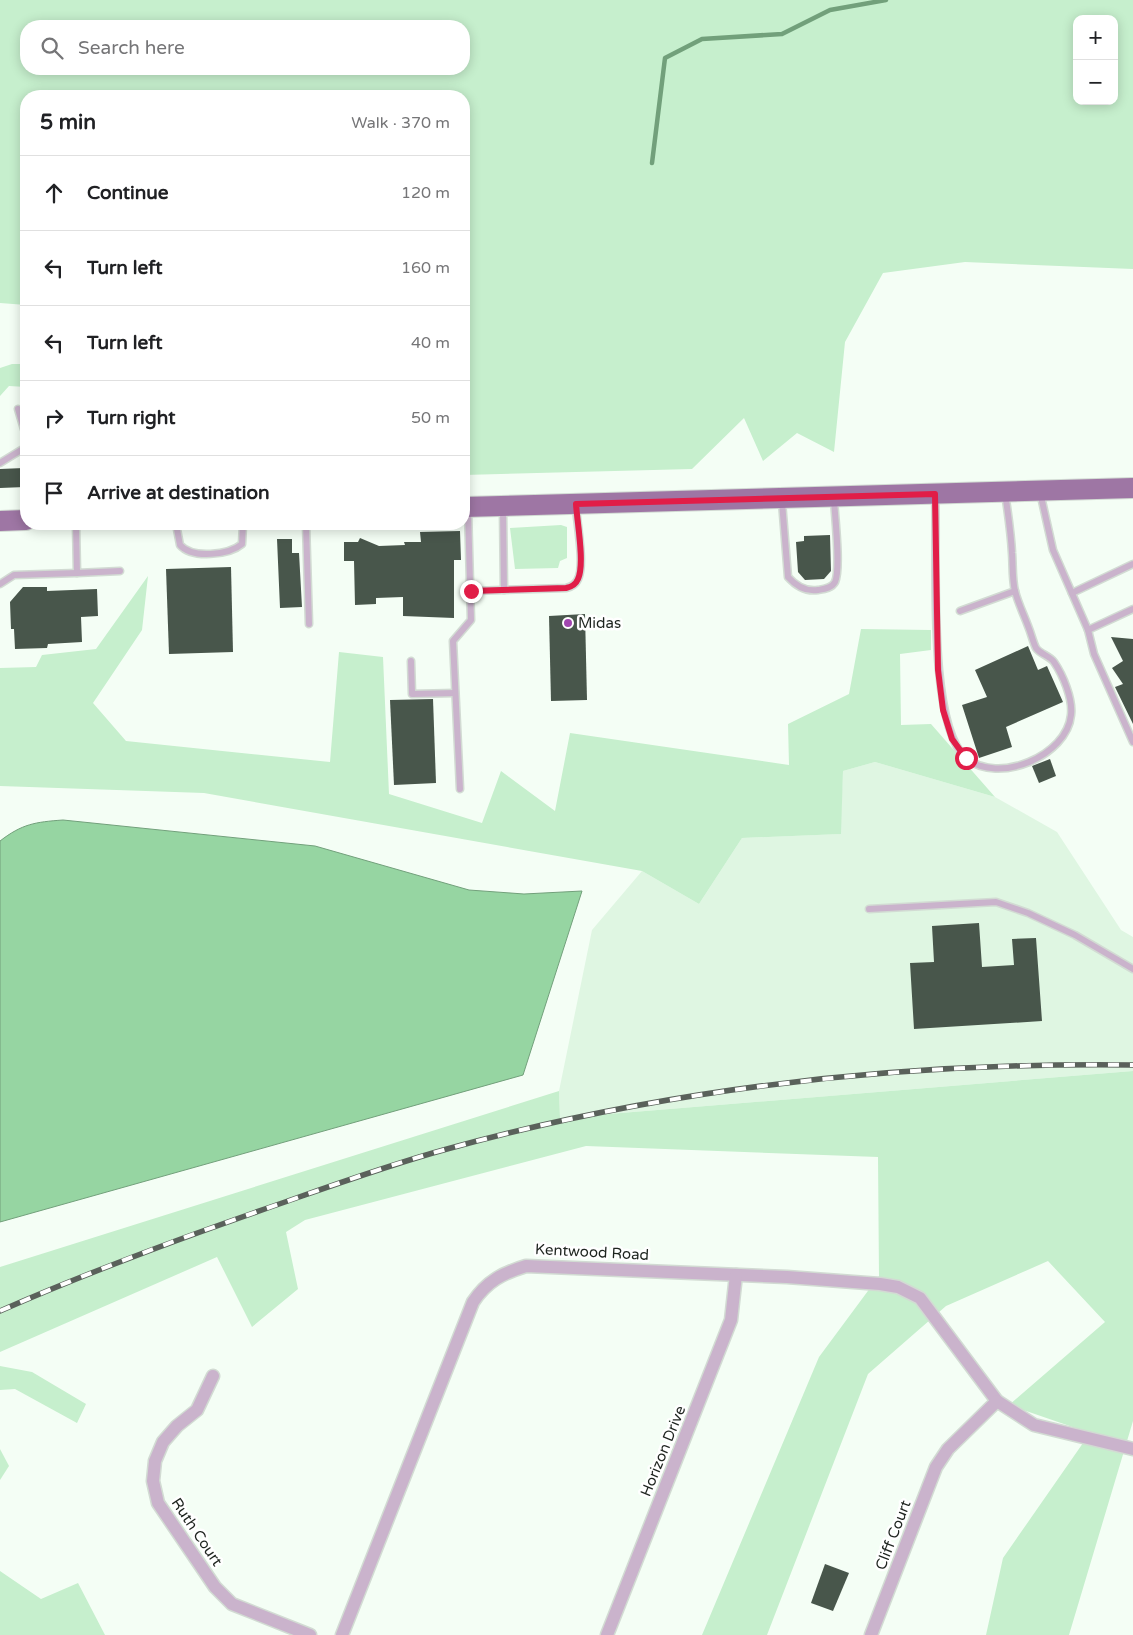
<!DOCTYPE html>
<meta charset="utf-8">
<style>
body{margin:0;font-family:"Varela Round",sans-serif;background:#f6f6f6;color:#202124}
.controls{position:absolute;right:15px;top:15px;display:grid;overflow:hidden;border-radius:10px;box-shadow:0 2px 12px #0003}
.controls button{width:45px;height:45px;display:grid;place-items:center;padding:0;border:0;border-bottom:1px solid #e0e0e0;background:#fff;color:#202124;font:25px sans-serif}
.stop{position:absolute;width:15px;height:15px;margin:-11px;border:4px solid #e11d48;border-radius:50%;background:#fff}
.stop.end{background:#e11d48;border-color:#fff;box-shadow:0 1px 5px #0008}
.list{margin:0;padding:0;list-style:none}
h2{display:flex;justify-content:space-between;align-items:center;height:65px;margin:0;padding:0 20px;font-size:21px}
h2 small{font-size:16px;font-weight:400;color:#757577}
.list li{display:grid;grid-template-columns:32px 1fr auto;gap:15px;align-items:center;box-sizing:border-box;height:75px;padding:0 20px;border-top:1px solid #e0e0e0}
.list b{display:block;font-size:19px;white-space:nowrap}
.list em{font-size:16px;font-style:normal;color:#757577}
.icon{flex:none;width:28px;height:28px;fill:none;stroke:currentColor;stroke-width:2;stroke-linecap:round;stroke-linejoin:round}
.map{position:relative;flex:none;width:1133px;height:1635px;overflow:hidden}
.search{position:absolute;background:#fff;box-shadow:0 2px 12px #0003;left:20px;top:20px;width:450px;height:55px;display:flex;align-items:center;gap:12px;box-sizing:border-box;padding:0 18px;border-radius:20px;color:#757577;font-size:19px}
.panel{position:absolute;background:#fff;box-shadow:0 2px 12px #0003;left:20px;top:90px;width:450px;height:440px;border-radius:20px}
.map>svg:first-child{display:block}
.built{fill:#dff6e2}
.green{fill:#c6efcd;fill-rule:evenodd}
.water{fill:#96d5a2;stroke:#72a07b}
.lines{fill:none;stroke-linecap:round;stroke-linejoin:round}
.stream{stroke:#72a07b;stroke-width:4.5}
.building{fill:#48564b}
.service-casing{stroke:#d2dbd3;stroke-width:9}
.minor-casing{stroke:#d2dbd3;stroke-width:15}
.primary-casing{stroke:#d2dbd3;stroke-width:22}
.service{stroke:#cab3cc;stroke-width:6}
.minor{stroke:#cab3cc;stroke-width:12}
.primary{stroke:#9e76a4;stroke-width:20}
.rail-casing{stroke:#5a615b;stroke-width:5.5}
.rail{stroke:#fff;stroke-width:4;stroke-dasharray:11;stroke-linecap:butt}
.route{stroke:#e11d48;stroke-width:6}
.poi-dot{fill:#a246b0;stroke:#fff;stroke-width:2}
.labels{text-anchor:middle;stroke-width:5;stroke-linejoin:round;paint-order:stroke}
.poi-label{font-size:15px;fill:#1e241f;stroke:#fff;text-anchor:start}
.street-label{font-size:15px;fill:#1e241f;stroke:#fff}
</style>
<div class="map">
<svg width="1133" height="1635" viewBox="0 0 1133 1635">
<rect width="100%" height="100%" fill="#f4fef5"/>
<!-- built -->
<polygon class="built" points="875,762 995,797 1057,832 1121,930 1133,937 1133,1071 560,1118 559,1091 592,930 642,871 699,904 742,838 840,834 843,771"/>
<!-- green -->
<g class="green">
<path d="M 0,0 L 1133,0 L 1133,269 L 965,262 L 883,273 L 845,342 L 834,452 L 797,433 L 763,461 L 744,418 L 692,469 L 464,475 L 464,96 L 26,96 L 26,305 L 0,303 ZM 1077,19 L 1114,19 L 1114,101 L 1077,101 ZM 26,26 L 464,26 L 464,69 L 26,69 Z"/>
<polygon points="12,364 26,364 26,387 9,386 0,396 0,368"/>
<polygon points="561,525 567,527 567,558 560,561 558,568 515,569 510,528"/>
<polygon points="148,576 142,630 93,703 126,741 330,762 339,652 383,657 389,794 482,823 501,771 555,811 570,733 789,765 788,724 849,694 861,629 931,630 931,650 900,654 901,725 931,724 995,797 875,762 843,771 841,834 742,838 699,904 642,871 204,793 0,786 0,668 36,667 42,655 96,649"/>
<polygon points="1133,1071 1133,1421 1069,1635 986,1635 1003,1558 1090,1433 1009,1405 1105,1322 1048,1261 946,1306 868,1374 767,1635 702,1635 819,1357 879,1276 878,1157 586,1146 305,1220 286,1232 298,1289 252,1327 217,1257 0,1352 0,1267 559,1091 560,1118"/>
<polygon points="0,1366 32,1372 86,1404 77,1423 15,1389 0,1390"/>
<polygon points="0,1449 9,1466 0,1480"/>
<polygon points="0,1571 41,1599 78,1583 105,1635 0,1635"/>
</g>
<!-- water -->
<path class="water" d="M 63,820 L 315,846 L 469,890 L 524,894 L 582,891 L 523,1075 L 0,1222 L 0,841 C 22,824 35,822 63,820 Z"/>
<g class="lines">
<!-- stream -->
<polyline class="stream" points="652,163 665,58 702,39 782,34 830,10 886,0"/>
</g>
<!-- building -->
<g class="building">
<polygon points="24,468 25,487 0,488 0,469"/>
<polygon points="460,531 461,560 454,560 454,618 403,616 403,597 376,598 376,604 355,605 354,561 344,561 344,542 358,542 360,538 379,546 405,545 404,542 421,542 420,532"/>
<polygon points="830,535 831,571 824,579 805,580 798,572 796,542 804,541 804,536"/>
<polygon points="277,539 292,539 292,553 299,553 302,607 280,608"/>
<polygon points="231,567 233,652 169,654 166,569"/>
<polygon points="23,587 47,587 47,591 97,589 98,616 81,617 82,642 48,644 47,648 15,649 14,629 11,629 10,602"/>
<polygon points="585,614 587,700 551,701 549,616"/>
<polygon points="1111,637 1133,639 1133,724 1115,687 1123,684 1112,668 1123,661"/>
<polygon points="1028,646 1038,670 1047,666 1063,702 1006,727 1012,747 979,758 962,705 987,697 975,670"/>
<polygon points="433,699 436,783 394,785 390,700"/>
<polygon points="1050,759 1056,776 1039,783 1032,766"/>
<polygon points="979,923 982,967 1014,965 1012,939 1036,938 1042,1021 914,1029 910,963 934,962 932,926"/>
<polygon points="825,1564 849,1573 833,1611 811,1603"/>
</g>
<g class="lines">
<defs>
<g id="service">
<polyline points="18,409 26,436"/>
<polyline points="0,463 26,447"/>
<polyline points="1040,492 1053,550 1088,630 1133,609"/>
<path d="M 935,495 C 938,550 926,724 966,758 C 998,785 1067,756 1071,715 C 1073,699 1063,675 1054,662 C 1050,656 1040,654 1036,648 C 1033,642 1031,633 1028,626 C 1024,615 1018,603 1015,591 C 1012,579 1013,565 1012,553 C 1011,533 1008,513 1005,493"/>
<path d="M 782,502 L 788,577 C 796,586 805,592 818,590 C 824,589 832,588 835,582 C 841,569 835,517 834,500"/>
<polyline points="503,509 504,590"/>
<polyline points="76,524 77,573 120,571"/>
<path d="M 176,524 L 180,545 C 192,559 229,555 242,544 L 243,524"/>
<polyline points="306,524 309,624"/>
<polyline points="0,584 14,575 77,573"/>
<path d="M 471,591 L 566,588 C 571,587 576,584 578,579 C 585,565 577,524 576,507"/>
<polyline points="1072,593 1133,564"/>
<polyline points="960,611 1015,591"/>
<polyline points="1088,630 1094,654 1133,742"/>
<polyline points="411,661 412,694 455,693"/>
<polyline points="460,789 453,641 471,620 468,510"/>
<polyline points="869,909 996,902 1028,913 1075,935 1133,969"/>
</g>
<g id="minor">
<polyline points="213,1376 197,1410 177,1426 163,1442 155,1461 153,1481 158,1503 215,1587 232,1604 310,1635"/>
<path d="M 342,1635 L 473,1302 C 487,1281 503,1273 526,1266 L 787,1277 L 880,1284 L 898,1287 L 920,1298 L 997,1401 L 1034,1425 L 1133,1449"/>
<polyline points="607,1635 731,1320 736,1275"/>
<polyline points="871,1635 936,1467 948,1449 997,1401"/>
</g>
<g id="primary">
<polyline points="464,507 1133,488"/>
<polyline points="0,521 26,520"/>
</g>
</defs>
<!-- service casing -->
<use href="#service" class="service-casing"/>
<!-- minor casing -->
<use href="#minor" class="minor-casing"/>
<!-- primary casing -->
<use href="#primary" class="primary-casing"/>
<!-- service -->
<use href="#service" class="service"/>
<!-- minor -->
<use href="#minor" class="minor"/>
<!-- primary -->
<use href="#primary" class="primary"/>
<defs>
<path id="rail" d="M 0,1311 C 93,1270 189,1235 285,1202 C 339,1183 392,1164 447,1149 C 669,1088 903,1062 1133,1065"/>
</defs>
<!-- rail casing -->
<use href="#rail" class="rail-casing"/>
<!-- rail -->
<use href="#rail" class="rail"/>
</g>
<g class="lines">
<!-- route -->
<path class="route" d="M 471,591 L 566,588 C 571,587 576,584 578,579 C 585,564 577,521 576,504 L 935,494 L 938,670 L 943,710 L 952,739 L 966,758"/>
</g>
<!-- markers -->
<circle class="poi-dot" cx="568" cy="623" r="5"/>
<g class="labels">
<!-- poi labels -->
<g class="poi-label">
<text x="578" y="628">Midas</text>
</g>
<!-- street labels -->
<g class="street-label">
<text transform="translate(592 1252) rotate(3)" y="5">Kentwood Road</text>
<text transform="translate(663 1451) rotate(-68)" y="5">Horizon Drive</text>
<text transform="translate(197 1532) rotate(56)" y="5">Ruth Court</text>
<text transform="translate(893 1535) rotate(-69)" y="5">Cliff Court</text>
</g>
</g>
</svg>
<div class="controls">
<button>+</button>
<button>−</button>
</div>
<div class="stop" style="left:966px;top:758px"></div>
<div class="stop end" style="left:471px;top:591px"></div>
<div class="search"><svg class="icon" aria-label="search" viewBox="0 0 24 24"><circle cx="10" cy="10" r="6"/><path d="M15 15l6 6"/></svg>Search here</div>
<section class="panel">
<h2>5 min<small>Walk · 370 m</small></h2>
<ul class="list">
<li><svg class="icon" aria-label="ahead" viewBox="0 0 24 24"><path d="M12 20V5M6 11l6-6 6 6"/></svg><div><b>Continue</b></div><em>120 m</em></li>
<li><svg class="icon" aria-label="left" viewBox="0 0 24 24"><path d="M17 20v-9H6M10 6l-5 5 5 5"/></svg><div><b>Turn left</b></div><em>160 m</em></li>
<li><svg class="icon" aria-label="left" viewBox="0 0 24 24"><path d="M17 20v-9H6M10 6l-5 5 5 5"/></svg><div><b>Turn left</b></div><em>40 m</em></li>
<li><svg class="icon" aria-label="right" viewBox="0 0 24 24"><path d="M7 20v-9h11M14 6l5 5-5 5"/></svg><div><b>Turn right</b></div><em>50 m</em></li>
<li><svg class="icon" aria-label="arrive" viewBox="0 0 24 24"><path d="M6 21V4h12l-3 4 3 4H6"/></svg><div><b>Arrive at destination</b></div></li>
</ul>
</section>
</div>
